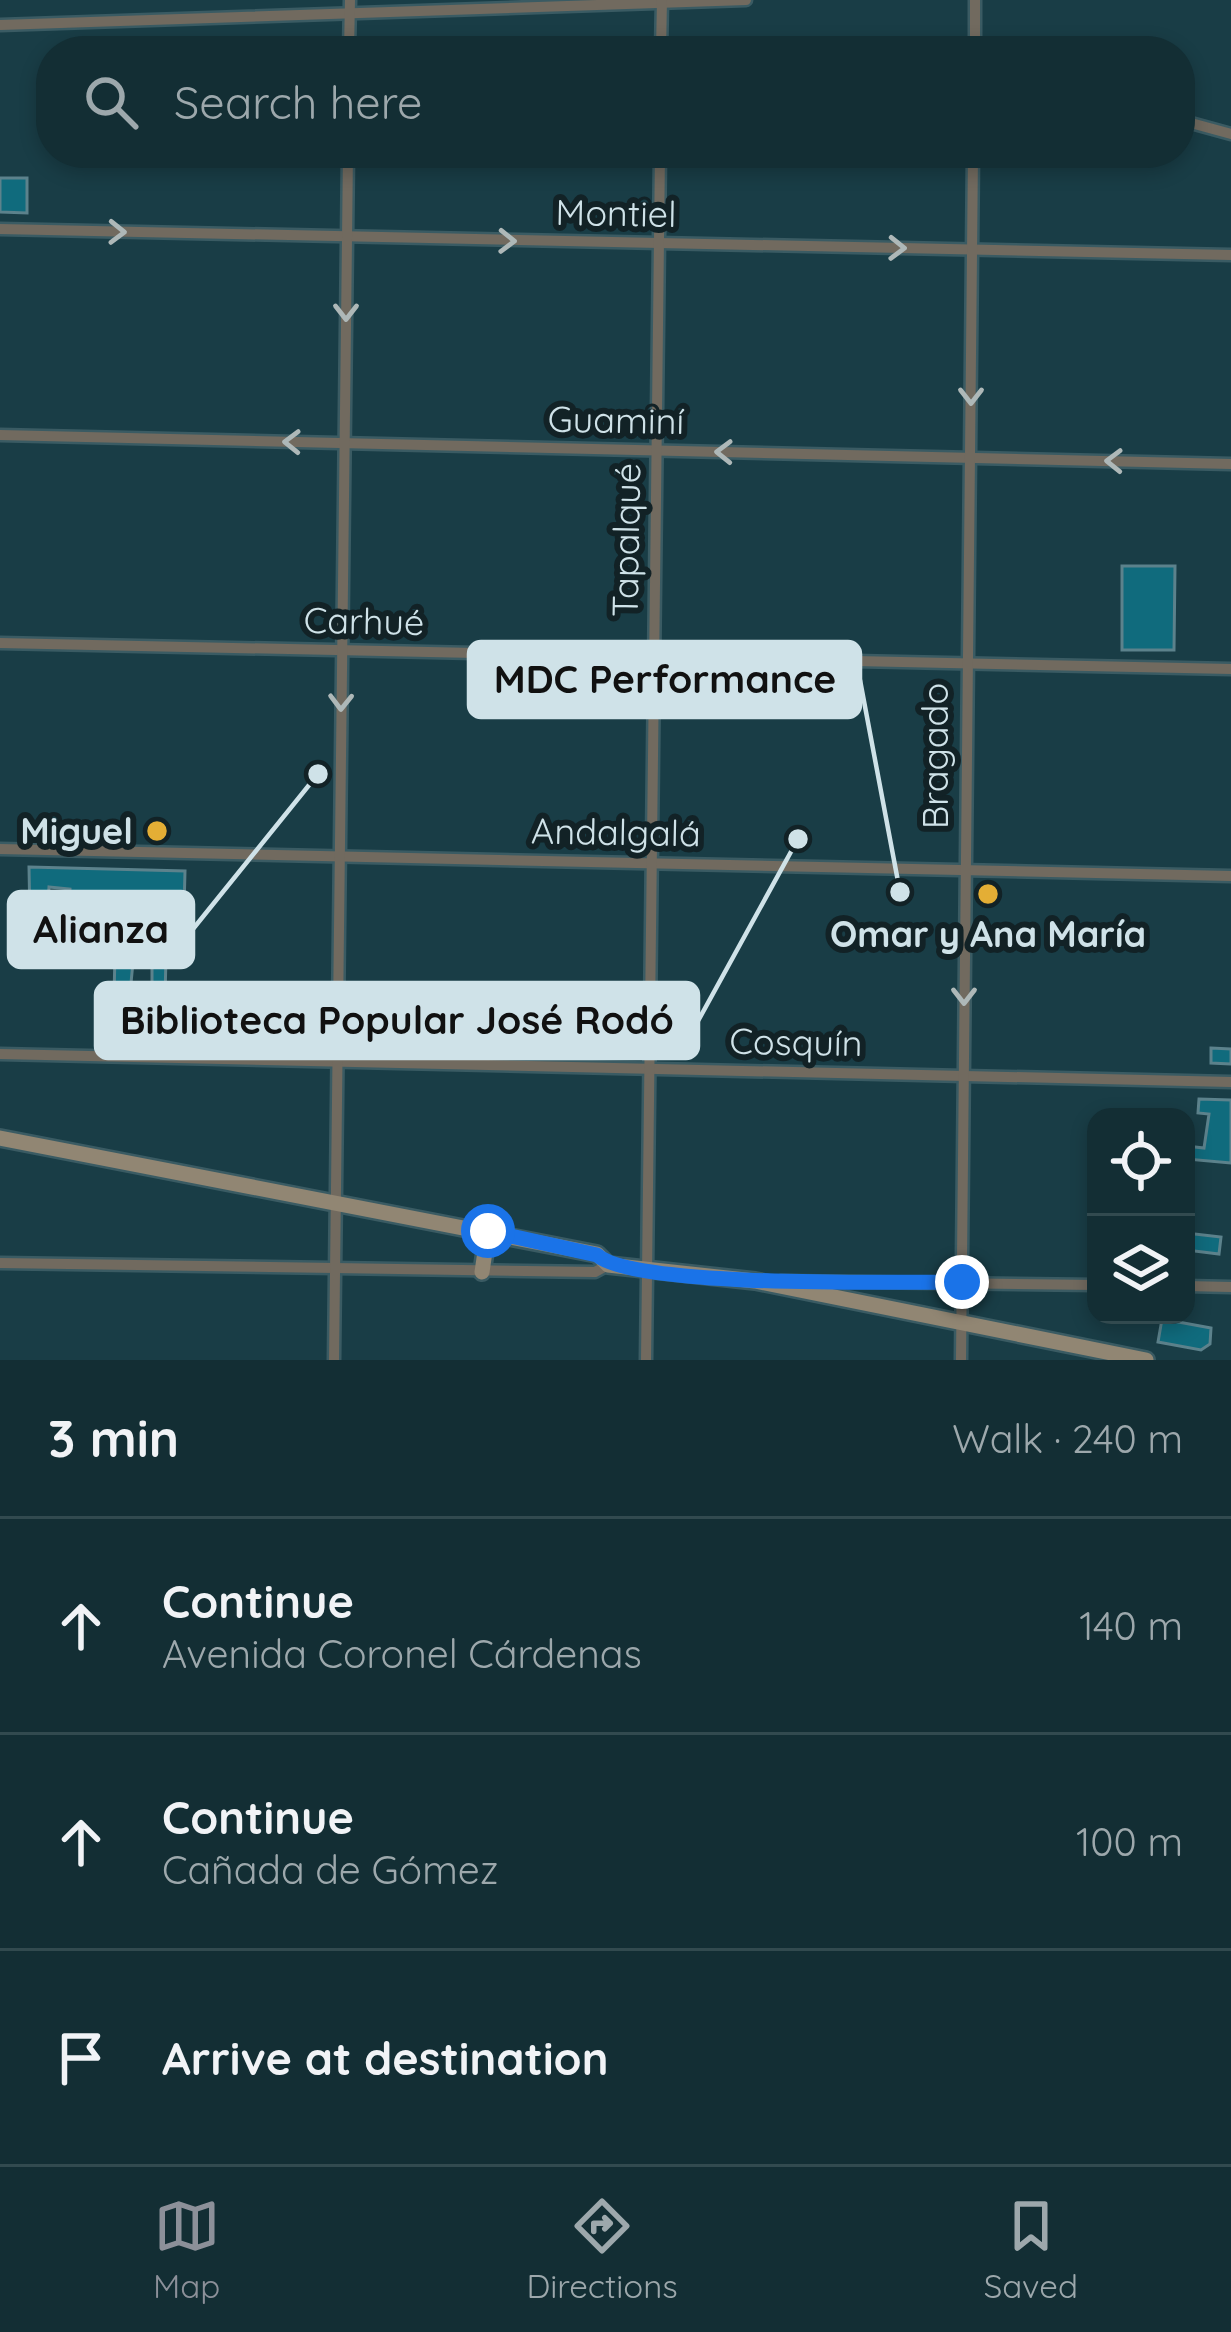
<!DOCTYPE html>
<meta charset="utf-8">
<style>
body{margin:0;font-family:Quicksand,sans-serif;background:#1c363c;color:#f1f3f6}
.controls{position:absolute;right:36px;bottom:36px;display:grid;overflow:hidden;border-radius:24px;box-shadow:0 6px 18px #0003}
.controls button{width:108px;height:108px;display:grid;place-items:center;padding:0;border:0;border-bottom:3px solid #324a4f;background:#132e34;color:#f1f3f6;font:60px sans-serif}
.stop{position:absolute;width:36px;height:36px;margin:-27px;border:9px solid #1a73e8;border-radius:50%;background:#fff}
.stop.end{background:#1a73e8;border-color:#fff;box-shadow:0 3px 12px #0008}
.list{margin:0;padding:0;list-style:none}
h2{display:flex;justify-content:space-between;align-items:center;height:156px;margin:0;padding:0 48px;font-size:51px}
h2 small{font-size:39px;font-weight:400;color:#9da8ac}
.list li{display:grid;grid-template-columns:78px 1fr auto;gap:36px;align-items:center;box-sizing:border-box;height:216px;padding:0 48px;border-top:3px solid #324a4f}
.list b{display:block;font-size:45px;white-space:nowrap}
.list p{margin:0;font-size:39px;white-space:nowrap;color:#9da8ac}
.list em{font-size:39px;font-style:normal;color:#9da8ac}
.icon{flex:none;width:66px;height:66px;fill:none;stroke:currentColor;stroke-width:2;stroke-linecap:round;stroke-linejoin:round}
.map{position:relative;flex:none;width:1231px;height:1360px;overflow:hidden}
.search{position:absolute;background:#132e34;box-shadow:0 6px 18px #0003;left:36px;right:36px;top:36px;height:132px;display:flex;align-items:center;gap:30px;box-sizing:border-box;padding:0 42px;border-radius:48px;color:#9da8ac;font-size:45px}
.sheet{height:804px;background:#132e34}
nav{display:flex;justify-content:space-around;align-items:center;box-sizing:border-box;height:168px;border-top:3px solid #324a4f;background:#132e34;font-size:33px;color:#9da8ac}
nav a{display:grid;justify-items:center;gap:6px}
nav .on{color:#8c9099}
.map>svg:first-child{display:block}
.building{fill:#106b7d;stroke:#5c828c;stroke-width:3;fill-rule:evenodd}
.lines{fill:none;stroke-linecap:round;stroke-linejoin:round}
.street-casing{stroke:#3a5b63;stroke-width:15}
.secondary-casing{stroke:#3a5b63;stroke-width:20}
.street{stroke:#716a5f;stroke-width:10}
.secondary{stroke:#918673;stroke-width:15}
.oneway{stroke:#aeb8b8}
.route{stroke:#1a73e8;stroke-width:15}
.poi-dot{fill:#e4ae35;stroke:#122226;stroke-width:4.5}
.labels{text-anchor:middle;stroke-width:12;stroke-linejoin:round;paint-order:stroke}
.street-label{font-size:36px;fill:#cfe2e8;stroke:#122226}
.poi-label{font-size:36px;font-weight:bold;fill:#cfe2e8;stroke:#122226;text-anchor:end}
.leader{fill:none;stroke:#cfe2e8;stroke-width:4.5}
.callout-dot{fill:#cfe2e8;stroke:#122226;stroke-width:4.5}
.callout{fill:#cfe2e8;stroke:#cfe2e8;stroke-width:4.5}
.callout-label{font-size:39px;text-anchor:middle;font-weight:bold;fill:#111}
</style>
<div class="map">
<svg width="1231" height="1360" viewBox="0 0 1231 1360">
<rect width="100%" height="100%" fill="#193d46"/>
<!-- building -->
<g class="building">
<polygon points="0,178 27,178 27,213 0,212"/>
<polygon points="1122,566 1175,566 1174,650 1122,650"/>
<path d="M 29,867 L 185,871 L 184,909 L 144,908 L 143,937 L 148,942 L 183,942 L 183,956 L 166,956 L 164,1041 L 113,1040 L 115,954 L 44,952 L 45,918 L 30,919 ZM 49,887 L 70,889 L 69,917 L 47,917 ZM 133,962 L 152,963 L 152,983 L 131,983 Z"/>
<polygon points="1211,1048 1231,1049 1231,1064 1211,1063"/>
<polygon points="1199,1099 1231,1100 1231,1163 1186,1159 1186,1146 1204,1148 1209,1114 1198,1113"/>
<polygon points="1186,1233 1221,1237 1219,1254 1186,1250"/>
<polygon points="1162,1319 1211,1328 1210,1344 1201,1350 1158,1342"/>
</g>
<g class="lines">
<defs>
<g id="street">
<polyline points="975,0 975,51"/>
<polyline points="0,25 746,0"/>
<polyline points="349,51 350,0"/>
<polyline points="661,51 662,0"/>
<polyline points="1180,120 1231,134"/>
<polyline points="0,229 1231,255"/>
<polyline points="0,435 1231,464"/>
<polyline points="0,643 1231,669"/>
<polyline points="0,849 1231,876"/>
<polyline points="0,1054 1231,1082"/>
<polyline points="0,1263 595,1272 608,1265"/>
<polyline points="781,1281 1096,1285"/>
<polyline points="1186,1286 1231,1287"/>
<polyline points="334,1360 348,153"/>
<polyline points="646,1360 660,153"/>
<polyline points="961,1360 973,153"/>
</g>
<g id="secondary">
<polyline points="0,1138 597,1254 608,1265 755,1281 1146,1360"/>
<polyline points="482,1272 488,1231"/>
</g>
</defs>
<!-- street casing -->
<use href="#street" class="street-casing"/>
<!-- secondary casing -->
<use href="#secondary" class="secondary-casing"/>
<!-- street -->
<use href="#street" class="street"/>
<!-- secondary -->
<use href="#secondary" class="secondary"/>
</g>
<!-- one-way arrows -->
<defs><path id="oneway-chevron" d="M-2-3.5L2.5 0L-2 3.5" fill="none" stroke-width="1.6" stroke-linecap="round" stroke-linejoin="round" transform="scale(3)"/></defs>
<g class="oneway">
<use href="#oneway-chevron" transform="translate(117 232) rotate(1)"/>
<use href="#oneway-chevron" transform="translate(507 241) rotate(1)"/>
<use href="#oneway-chevron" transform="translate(897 248) rotate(1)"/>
<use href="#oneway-chevron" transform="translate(346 312) rotate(90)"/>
<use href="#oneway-chevron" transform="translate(971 396) rotate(90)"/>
<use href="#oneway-chevron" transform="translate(292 442) rotate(-179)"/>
<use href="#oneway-chevron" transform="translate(724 452) rotate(-179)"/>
<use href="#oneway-chevron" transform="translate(1114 461) rotate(-179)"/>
<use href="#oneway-chevron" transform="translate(341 702) rotate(91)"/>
<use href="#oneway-chevron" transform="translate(964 996) rotate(90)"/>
</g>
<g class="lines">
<!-- route -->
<path class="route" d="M 488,1231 L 597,1255 C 634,1288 899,1282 962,1282"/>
</g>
<!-- markers -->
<g class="poi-dot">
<circle cx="157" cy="831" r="12"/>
<circle cx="988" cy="894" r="12"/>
</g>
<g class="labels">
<!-- street labels -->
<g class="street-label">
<text transform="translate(616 213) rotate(1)" y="13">Montiel</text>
<text transform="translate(616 420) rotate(1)" y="13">Guaminí</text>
<text transform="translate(626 540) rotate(-89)" y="13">Tapalqué</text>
<text transform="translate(364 621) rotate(1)" y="13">Carhué</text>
<text transform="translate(935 756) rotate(-90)" y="13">Bragado</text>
<text transform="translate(616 832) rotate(1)" y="13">Andalgalá</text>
<text transform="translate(796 1042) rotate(1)" y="13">Cosquín</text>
</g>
<!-- poi labels -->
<g class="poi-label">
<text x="133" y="844">Miguel</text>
<text x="988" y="947" text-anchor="middle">Omar y Ana María</text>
</g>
</g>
<!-- callouts -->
<path class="leader" d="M900 892L860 680M318 774L193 929M798 839L698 1021"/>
<g class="callout-dot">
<circle cx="900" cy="892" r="12"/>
<circle cx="318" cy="774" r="12"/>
<circle cx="798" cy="839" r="12"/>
</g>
<g class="callout">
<rect x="469" y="642" width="391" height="75" rx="12"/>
<rect x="9" y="892" width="184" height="75" rx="12"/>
<rect x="96" y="983" width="602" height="75" rx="12"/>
</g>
<g class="callout-label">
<text x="665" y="693">MDC Performance</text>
<text x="101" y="943">Alianza</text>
<text x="397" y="1034">Biblioteca Popular José Rodó</text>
</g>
</svg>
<div class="controls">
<button><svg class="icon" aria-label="locate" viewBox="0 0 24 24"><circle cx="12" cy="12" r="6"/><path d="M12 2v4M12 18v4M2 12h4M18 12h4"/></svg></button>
<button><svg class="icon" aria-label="layers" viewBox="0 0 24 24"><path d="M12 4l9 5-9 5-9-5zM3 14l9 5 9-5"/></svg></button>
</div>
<div class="stop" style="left:488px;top:1231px"></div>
<div class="stop end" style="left:962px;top:1282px"></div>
<div class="search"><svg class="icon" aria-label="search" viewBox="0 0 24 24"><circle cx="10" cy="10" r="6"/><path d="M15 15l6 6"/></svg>Search here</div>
</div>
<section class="sheet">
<h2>3 min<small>Walk · 240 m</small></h2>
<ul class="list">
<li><svg class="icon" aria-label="ahead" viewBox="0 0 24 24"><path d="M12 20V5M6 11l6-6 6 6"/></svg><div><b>Continue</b><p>Avenida Coronel Cárdenas</p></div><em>140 m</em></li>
<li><svg class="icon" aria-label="ahead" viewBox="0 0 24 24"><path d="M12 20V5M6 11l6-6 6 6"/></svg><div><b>Continue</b><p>Cañada de Gómez</p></div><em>100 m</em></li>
<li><svg class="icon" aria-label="arrive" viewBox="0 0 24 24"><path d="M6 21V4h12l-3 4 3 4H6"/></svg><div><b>Arrive at destination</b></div></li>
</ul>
</section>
<nav>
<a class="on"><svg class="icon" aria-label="map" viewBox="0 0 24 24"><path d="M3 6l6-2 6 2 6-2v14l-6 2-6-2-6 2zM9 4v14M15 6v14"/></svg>Map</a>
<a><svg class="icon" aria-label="directions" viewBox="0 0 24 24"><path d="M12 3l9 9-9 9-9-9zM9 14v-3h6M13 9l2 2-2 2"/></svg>Directions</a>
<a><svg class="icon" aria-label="saved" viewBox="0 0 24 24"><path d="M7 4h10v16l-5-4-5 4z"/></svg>Saved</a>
</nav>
